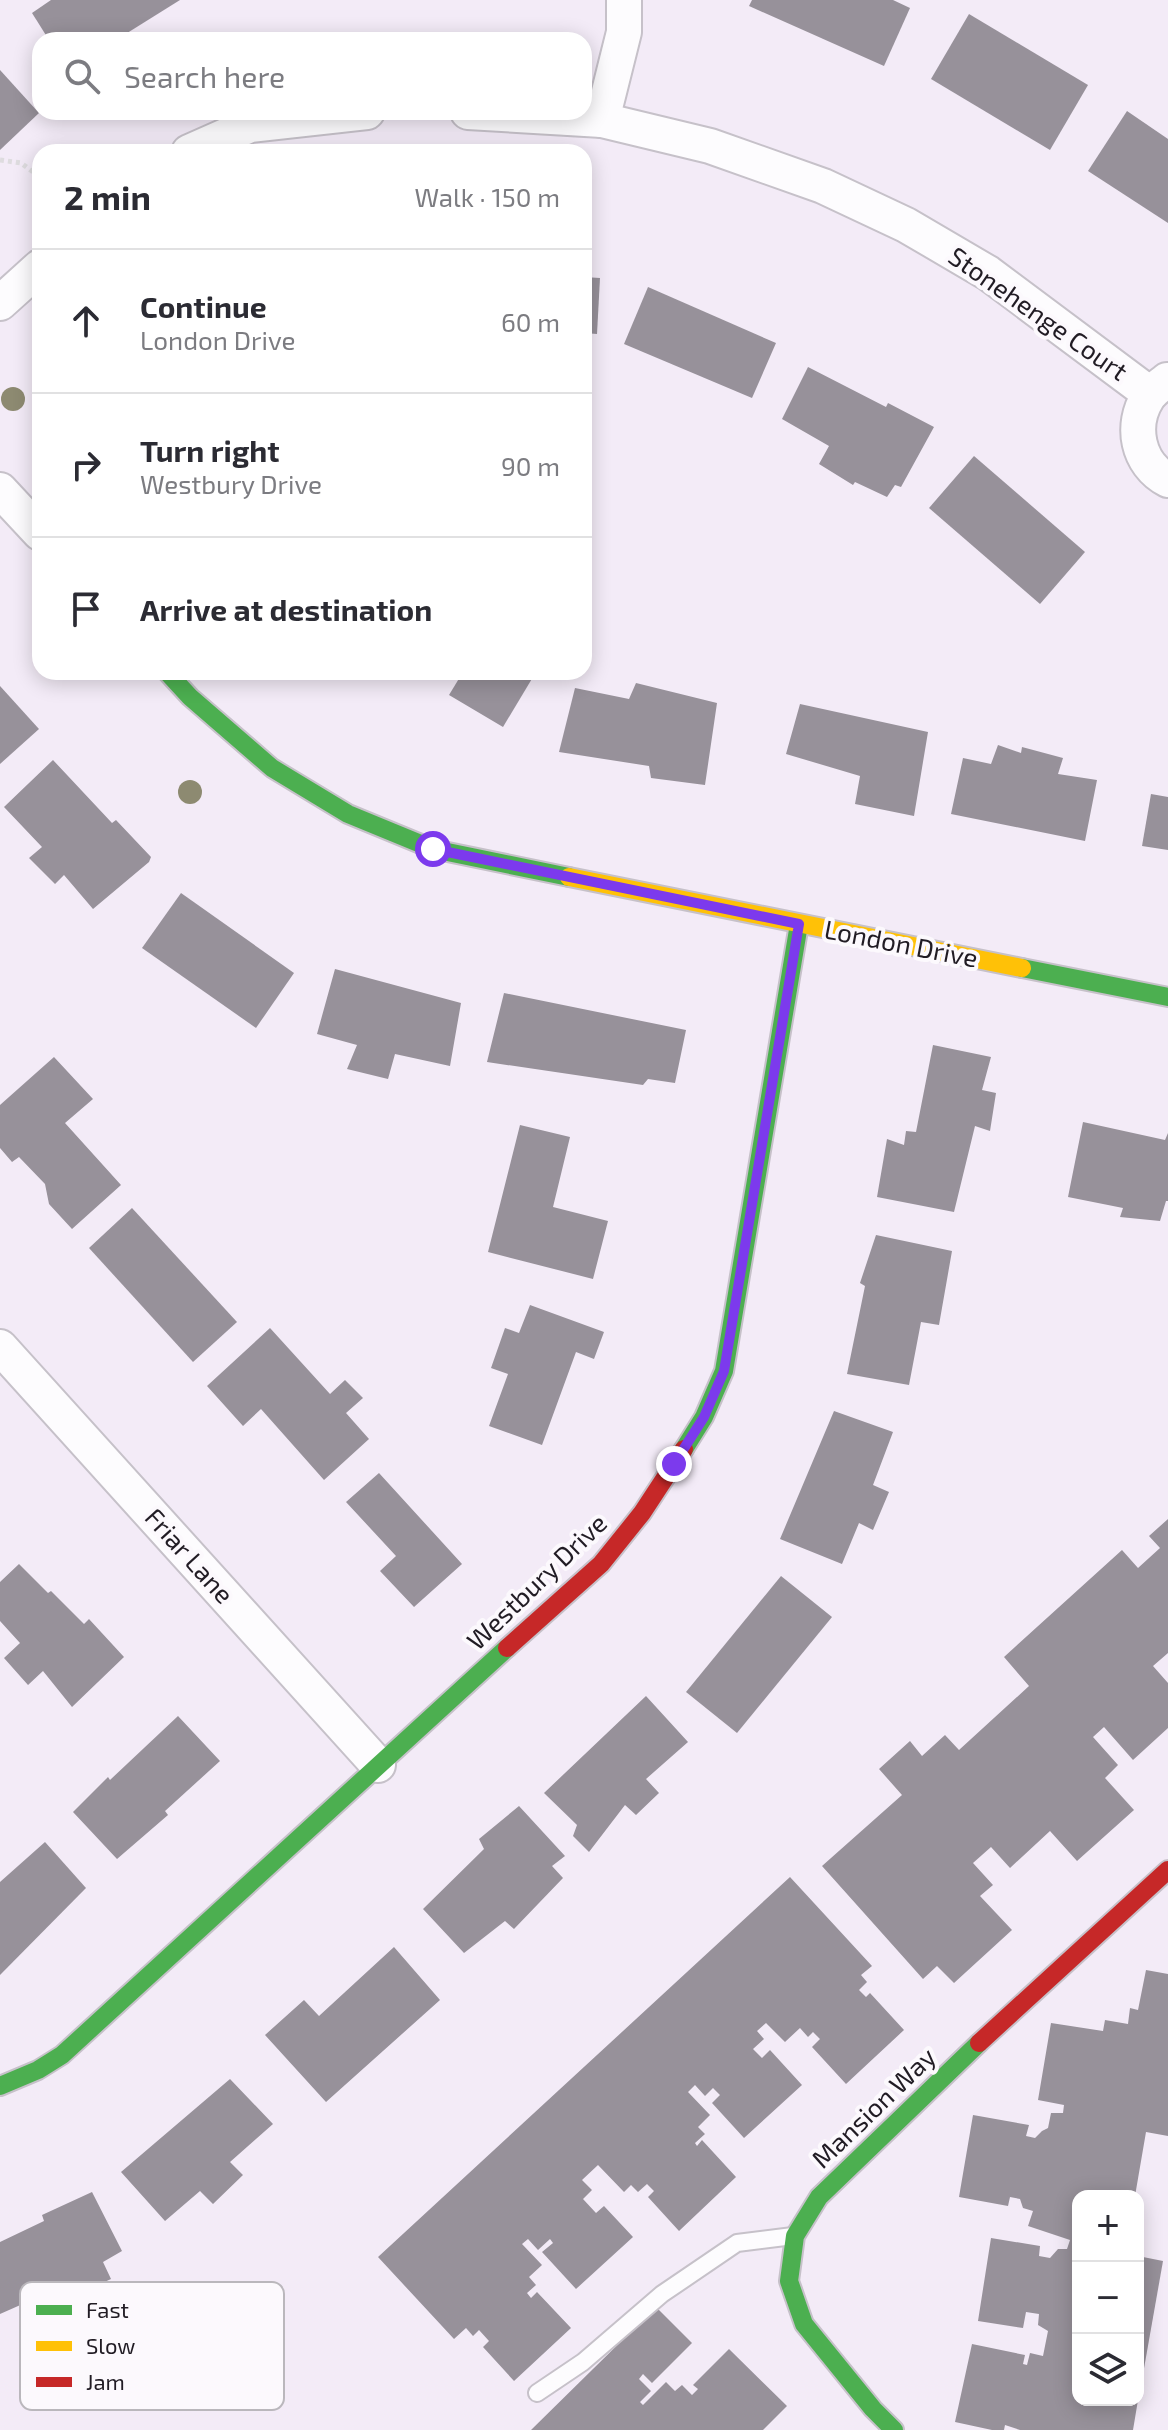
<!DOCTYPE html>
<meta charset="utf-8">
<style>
body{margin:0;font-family:"Exo 2",sans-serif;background:#f2f2f3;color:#2b2b33}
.controls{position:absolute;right:24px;bottom:24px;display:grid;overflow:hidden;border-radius:16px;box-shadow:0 4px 20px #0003}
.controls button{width:72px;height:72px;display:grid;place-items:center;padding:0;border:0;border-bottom:2px solid #e1e1e2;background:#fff;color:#2b2b33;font:40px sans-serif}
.stop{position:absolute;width:24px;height:24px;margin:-18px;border:6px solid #7c3aed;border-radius:50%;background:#fff}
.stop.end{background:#7c3aed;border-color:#fff;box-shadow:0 2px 8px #0008}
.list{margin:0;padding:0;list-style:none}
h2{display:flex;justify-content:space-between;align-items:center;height:104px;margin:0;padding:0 32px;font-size:34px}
h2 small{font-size:26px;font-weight:400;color:#7c7c81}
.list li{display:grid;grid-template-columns:52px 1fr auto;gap:24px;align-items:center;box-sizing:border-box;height:144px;padding:0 32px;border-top:2px solid #e1e1e2}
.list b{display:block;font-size:30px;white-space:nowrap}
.list p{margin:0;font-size:26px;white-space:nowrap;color:#7c7c81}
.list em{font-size:26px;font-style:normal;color:#7c7c81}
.icon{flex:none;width:44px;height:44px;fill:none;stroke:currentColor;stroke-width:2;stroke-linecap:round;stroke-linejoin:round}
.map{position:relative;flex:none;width:1168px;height:2430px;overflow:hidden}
.search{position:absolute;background:#fff;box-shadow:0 4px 20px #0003;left:32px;top:32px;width:560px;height:88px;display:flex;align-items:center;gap:20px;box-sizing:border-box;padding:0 28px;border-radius:24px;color:#7c7c81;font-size:30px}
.panel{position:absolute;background:#fff;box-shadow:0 4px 20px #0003;left:32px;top:144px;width:560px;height:536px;border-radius:24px}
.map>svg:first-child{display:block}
.building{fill:#97919a}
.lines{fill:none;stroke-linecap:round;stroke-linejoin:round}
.lane-casing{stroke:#c6c1c9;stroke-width:20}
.street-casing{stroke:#c6c1c9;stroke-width:38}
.fast-casing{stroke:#c6c1c9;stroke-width:22}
.slow-casing{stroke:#c6c1c9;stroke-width:22}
.jam-casing{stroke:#c6c1c9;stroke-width:22}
.path{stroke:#dedcdf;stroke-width:5;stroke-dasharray:4 4;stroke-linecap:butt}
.lane{stroke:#fdfcfe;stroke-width:16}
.street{stroke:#fdfcfe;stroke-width:34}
.fast{stroke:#4caf50;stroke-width:18}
.slow{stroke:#ffc107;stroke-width:18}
.jam{stroke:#c62828;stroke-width:18}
.tree{fill:#8d8a71}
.route{stroke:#7c3aed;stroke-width:10}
.labels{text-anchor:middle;stroke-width:8;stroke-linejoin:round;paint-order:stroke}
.street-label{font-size:26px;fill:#211c24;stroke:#fcf9fd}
.key{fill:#fcf9fd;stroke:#bab7bc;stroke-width:2}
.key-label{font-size:22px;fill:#211c24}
</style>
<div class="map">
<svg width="1168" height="2430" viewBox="0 0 1168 2430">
<rect width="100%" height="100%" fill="#f3ebf7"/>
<!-- building -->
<g class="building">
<polygon points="51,0 180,0 116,40 49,40 32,13"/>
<polygon points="752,0 893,0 910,8 884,66 749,6"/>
<polygon points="969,14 1088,85 1050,150 931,79"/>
<polygon points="0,70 39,113 0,150"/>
<polygon points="1127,111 1168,139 1168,223 1088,171"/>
<polygon points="584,277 600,278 597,334 584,333"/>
<polygon points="648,287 776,343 752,398 624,344"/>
<polygon points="808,367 886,407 888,403 934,427 901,487 895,485 887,497 855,482 853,485 819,464 829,446 782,419"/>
<polygon points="974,456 1085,552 1040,604 929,508"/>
<polygon points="463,672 536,672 503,727 449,695"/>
<polygon points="636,683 717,703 705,785 651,778 649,766 559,752 575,688 629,699"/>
<polygon points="0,686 39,729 0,764"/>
<polygon points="800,704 928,732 914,816 855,804 860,776 786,754"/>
<polygon points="998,745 1021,753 1022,747 1063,758 1058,774 1097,780 1085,841 951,814 963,758 991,764"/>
<polygon points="53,760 112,823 116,820 151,857 149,862 93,909 64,875 55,884 29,858 42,847 4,807"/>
<polygon points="1151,794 1168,797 1168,850 1142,846"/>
<polygon points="181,893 294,973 256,1028 142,948"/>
<polygon points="335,969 461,1003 450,1066 395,1054 388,1079 347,1069 357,1045 317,1034"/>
<polygon points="504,993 686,1030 675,1083 648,1079 643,1085 487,1062"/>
<polygon points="933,1045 991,1057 982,1090 996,1093 990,1131 975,1126 954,1212 877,1197 887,1139 904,1145 906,1131 916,1132"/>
<polygon points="54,1057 93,1099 65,1123 121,1185 72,1229 49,1204 45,1184 19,1157 12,1162 0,1148 0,1105"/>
<polygon points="1083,1122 1165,1140 1168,1133 1168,1201 1166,1201 1160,1221 1120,1217 1123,1208 1068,1197"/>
<polygon points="520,1125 570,1137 553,1207 608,1221 593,1279 488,1252"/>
<polygon points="132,1208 237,1322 193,1362 89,1248"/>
<polygon points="876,1235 952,1251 939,1325 921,1322 909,1385 847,1374 865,1286 860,1283"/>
<polygon points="530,1305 604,1332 594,1359 576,1352 542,1445 489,1426 508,1374 491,1368 505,1328 519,1333"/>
<polygon points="270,1328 330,1394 345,1380 363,1398 346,1413 369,1439 324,1480 261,1409 243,1426 207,1386"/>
<polygon points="834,1411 893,1432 873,1485 889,1492 873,1530 859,1523 842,1564 780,1539"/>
<polygon points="379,1473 462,1564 414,1607 380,1571 396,1556 346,1502"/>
<polygon points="1168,1519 1168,1653 1153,1666 1168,1683 1168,1728 1133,1760 1104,1727 1093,1737 1118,1765 1105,1778 1134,1810 1077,1861 1050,1831 1010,1868 991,1847 973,1863 993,1885 980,1896 1012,1930 954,1983 937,1966 923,1979 822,1866 902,1795 879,1769 910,1741 922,1756 945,1735 959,1750 1029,1686 1004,1657 1122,1550 1138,1568 1160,1548 1149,1536"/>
<polygon points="19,1564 48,1593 51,1591 84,1624 89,1619 124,1657 72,1707 43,1671 28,1685 4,1658 20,1643 0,1621 0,1582"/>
<polygon points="781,1576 832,1617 737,1733 686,1692"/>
<polygon points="646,1696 688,1742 646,1779 659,1793 636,1815 625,1805 589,1852 573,1836 577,1825 544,1793"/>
<polygon points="178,1716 220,1761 165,1811 168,1815 117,1859 73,1812 108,1777 110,1780"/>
<polygon points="519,1806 565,1856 552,1866 563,1878 514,1929 505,1921 464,1953 423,1909 484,1849 479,1839"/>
<polygon points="45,1842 86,1888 0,1975 0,1882"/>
<polygon points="790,1877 872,1966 861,1975 867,1982 859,1990 866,1997 870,1993 904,2030 846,2084 812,2047 820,2039 813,2032 808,2037 800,2028 785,2042 766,2023 757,2031 764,2039 753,2049 762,2058 770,2050 802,2085 744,2138 712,2103 720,2095 713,2088 705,2096 695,2085 688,2092 710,2115 698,2127 705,2134 695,2143 697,2146 702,2140 736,2177 679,2231 648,2197 654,2191 647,2184 638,2192 631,2185 624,2192 598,2165 582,2180 592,2190 583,2199 596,2213 604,2206 633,2237 576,2289 542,2252 553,2243 550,2239 538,2250 528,2239 522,2244 542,2265 529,2277 536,2285 527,2293 531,2298 537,2292 571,2328 514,2381 483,2347 489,2341 479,2330 473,2336 466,2328 454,2339 378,2257"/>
<polygon points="394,1947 440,2000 326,2102 265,2035 304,2000 319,2016"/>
<polygon points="1146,1970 1168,1974 1168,2136 1146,2132 1135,2196 1078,2196 1078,2400 1138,2400 1133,2430 1020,2430 1005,2425 1004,2430 992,2430 955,2422 972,2344 1025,2355 1023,2364 1027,2365 1030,2353 1043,2356 1048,2331 1038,2325 1039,2314 1026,2312 1023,2328 978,2321 991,2238 1040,2246 1039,2256 1050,2258 1058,2249 1067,2249 1070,2240 1028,2226 1033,2211 1023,2208 1020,2199 1010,2197 1008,2206 959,2197 973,2115 1029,2125 1026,2136 1035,2138 1042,2131 1048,2128 1051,2113 1063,2113 1064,2105 1038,2100 1051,2023 1103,2031 1105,2020 1128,2024 1130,2008 1138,2010"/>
<polygon points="230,2079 273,2124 230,2162 243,2175 213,2204 200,2191 165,2221 121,2172"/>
<polygon points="92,2192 122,2251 103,2262 111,2279 51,2307 43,2295 0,2314 0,2242 44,2221 42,2215"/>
<polygon points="1138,2256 1163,2261 1140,2391 1138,2391"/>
<polygon points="656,2307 692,2343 652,2383 643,2374 639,2379 651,2391 640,2402 643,2405 666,2382 675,2391 682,2385 692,2395 698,2389 693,2385 729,2349 787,2406 763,2430 531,2430"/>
</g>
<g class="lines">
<defs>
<polyline id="lane" points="537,2393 583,2362 662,2294 737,2243 793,2236"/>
<g id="street">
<polyline points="468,112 602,120 710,146 823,186 906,225 988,273 1150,394"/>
<polyline points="602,120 624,32 624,0"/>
<polyline points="189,152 250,125 367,112"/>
<polyline points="0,303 40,267"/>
<path d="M 1167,380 C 1161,385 1153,390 1148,397 C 1130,425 1137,464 1168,480"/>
<polyline points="0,490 40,533"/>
<polyline points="0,1347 378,1765"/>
</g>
<g id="fast">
<polyline points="167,672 190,697 272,768 348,814 433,849 569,877"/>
<polyline points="1022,968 1168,997"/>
<polyline points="684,1449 704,1417 724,1371 799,924"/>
<polyline points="0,2086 38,2070 62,2055 507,1648"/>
<polyline points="894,2430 873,2409 804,2324 789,2281 795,2236 819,2197 979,2043"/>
</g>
<polyline id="slow" points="569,877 1022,968"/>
<g id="jam">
<polyline points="507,1648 601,1564 642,1513 684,1449"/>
<polyline points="979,2043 1168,1870"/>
</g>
</defs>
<!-- lane casing -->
<use href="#lane" class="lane-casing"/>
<!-- street casing -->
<use href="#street" class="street-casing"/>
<!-- fast casing -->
<use href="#fast" class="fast-casing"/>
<!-- slow casing -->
<use href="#slow" class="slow-casing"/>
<!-- jam casing -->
<use href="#jam" class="jam-casing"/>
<!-- path -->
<polyline class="path" points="0,160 21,163 40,177"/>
<!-- lane -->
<use href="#lane" class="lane"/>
<!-- street -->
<use href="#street" class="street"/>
<!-- fast -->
<use href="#fast" class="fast"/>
<!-- slow -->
<use href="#slow" class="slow"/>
<!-- jam -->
<use href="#jam" class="jam"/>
</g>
<!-- trees -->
<g class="tree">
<circle cx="13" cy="399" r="12"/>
<circle cx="190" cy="792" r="12"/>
</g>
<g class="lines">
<!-- route -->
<polyline class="route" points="433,849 799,924 724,1371 704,1417 674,1464"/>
</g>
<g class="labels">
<!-- street labels -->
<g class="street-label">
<text transform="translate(1038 314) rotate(35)" y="9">Stonehenge Court</text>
<text transform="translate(901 944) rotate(11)" y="9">London Drive</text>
<text transform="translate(189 1556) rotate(48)" y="9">Friar Lane</text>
<text transform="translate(537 1582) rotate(-44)" y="9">Westbury Drive</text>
<text transform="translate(874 2108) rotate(-44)" y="9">Mansion Way</text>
</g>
</g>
<!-- legend -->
<rect x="20" y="2282" width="264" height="128" rx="12" class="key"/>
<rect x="36" y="2305" width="36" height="10" fill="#4caf50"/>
<rect x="36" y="2341" width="36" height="10" fill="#ffc107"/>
<rect x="36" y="2377" width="36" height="10" fill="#c62828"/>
<g class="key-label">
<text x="86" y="2318">Fast</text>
<text x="86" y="2354">Slow</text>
<text x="86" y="2390">Jam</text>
</g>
</svg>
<div class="controls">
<button>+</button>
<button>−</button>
<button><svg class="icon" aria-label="layers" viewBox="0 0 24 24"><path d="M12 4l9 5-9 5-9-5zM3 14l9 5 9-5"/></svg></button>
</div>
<div class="stop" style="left:433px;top:849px"></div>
<div class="stop end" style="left:674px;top:1464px"></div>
<div class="search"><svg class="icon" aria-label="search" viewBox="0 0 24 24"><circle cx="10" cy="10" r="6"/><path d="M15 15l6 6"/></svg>Search here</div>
<section class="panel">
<h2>2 min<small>Walk · 150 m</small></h2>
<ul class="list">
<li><svg class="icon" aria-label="ahead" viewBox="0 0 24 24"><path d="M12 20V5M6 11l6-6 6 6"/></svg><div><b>Continue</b><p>London Drive</p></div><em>60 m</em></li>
<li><svg class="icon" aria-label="right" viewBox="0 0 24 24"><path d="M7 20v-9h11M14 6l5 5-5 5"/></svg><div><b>Turn right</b><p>Westbury Drive</p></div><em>90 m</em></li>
<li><svg class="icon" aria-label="arrive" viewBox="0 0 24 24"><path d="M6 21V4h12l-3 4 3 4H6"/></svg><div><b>Arrive at destination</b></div></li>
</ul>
</section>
</div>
